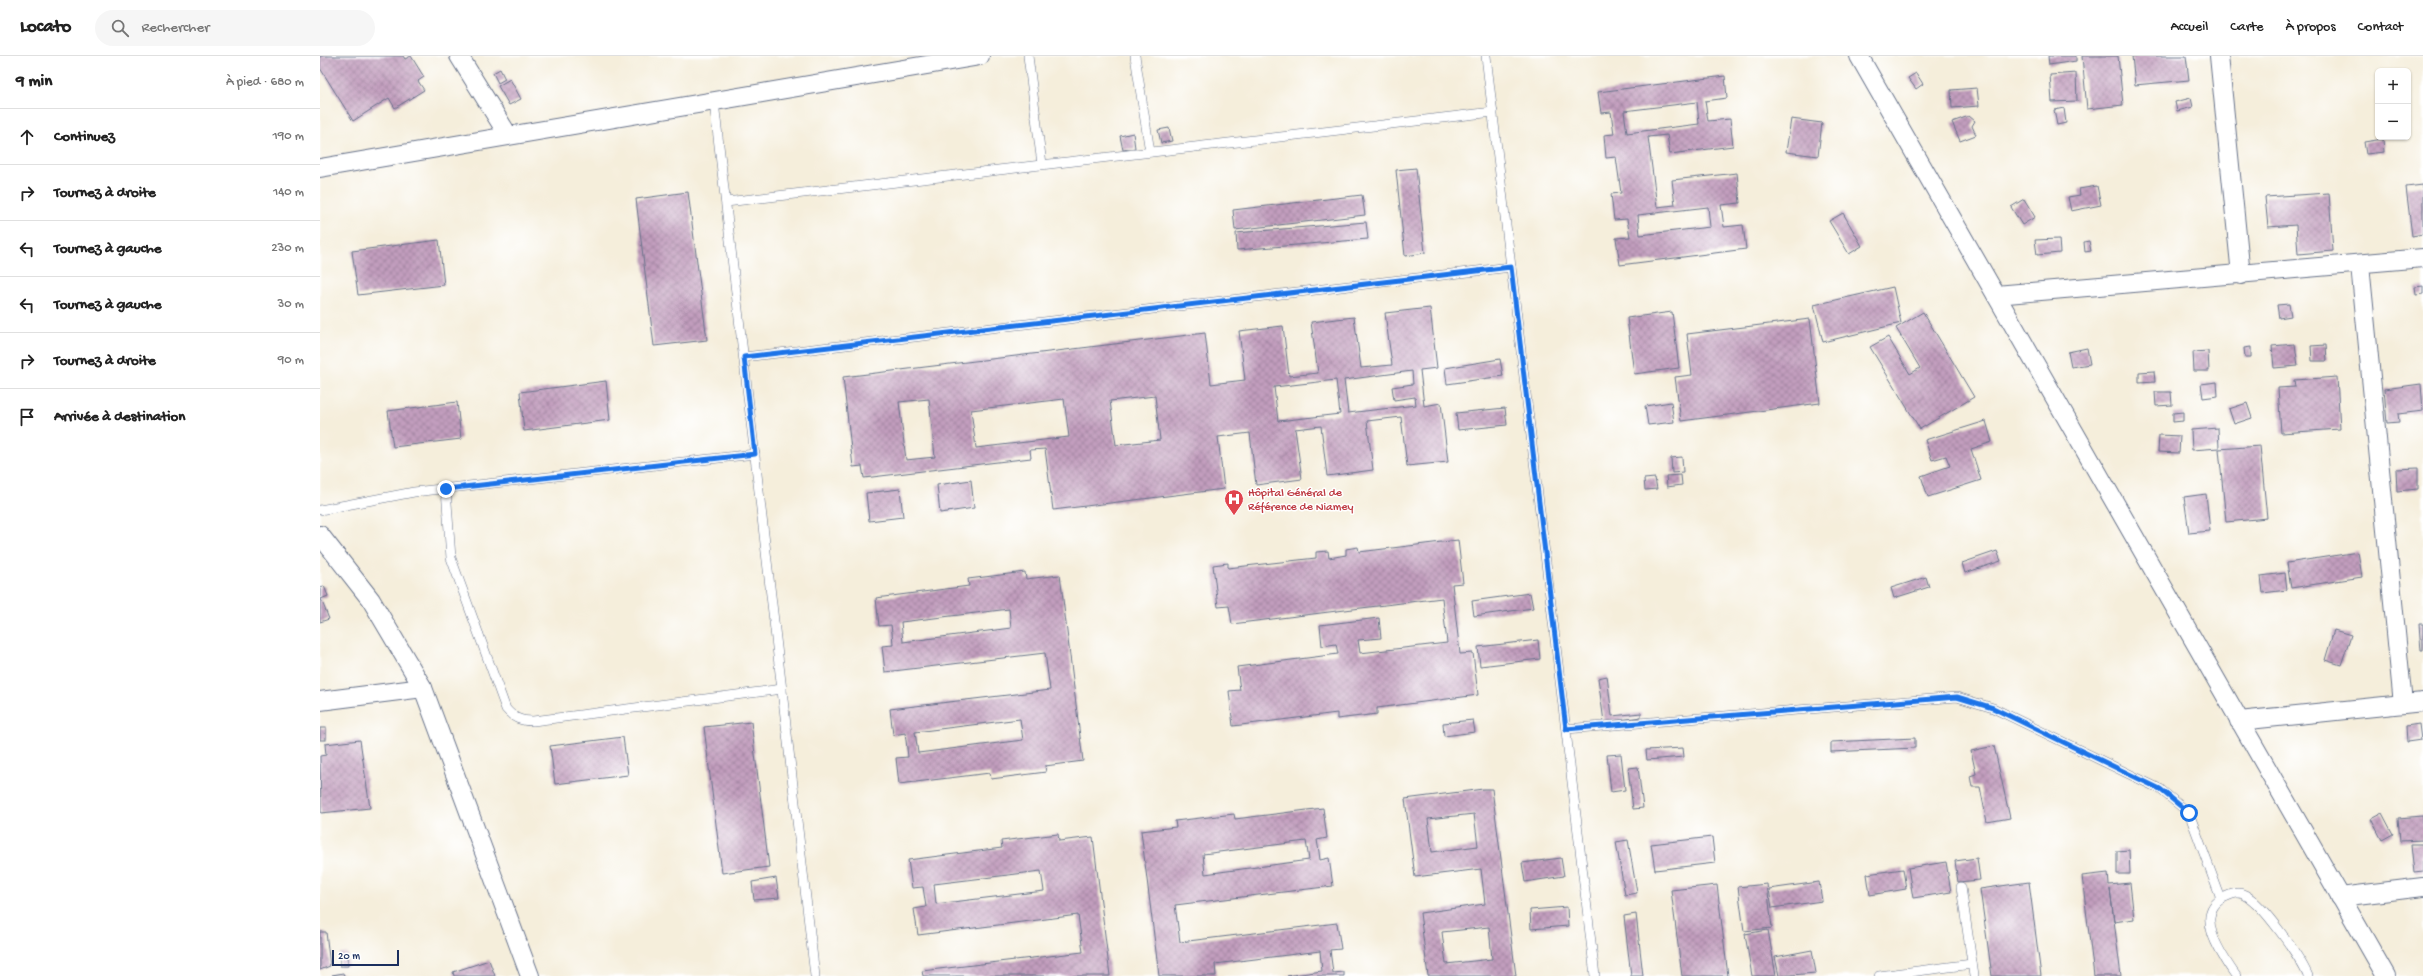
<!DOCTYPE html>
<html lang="fr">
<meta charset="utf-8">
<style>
body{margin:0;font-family:"Gochi Hand",sans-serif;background:#f6f6f6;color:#222}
.controls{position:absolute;right:12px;top:12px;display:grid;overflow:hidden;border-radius:6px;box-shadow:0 1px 3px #0004}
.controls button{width:36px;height:36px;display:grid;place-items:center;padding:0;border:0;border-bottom:1px solid #e0e0e0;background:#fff;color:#222;font:20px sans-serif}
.scale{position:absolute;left:12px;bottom:10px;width:67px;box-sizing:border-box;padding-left:4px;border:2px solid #1b2f5e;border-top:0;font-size:11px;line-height:14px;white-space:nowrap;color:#1b2f5e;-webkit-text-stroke:3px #fff;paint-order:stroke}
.stop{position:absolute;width:12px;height:12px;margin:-9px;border:3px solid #1a73e8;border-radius:50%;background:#fff}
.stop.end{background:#1a73e8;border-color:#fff;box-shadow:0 1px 4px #0008}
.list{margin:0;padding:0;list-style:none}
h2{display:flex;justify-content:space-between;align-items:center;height:52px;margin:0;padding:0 16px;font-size:17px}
h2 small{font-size:13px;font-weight:400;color:#767676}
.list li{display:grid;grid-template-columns:26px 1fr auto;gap:12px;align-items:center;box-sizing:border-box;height:56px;padding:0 16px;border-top:1px solid #e0e0e0}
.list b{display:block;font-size:15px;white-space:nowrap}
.list em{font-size:13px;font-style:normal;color:#767676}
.icon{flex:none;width:22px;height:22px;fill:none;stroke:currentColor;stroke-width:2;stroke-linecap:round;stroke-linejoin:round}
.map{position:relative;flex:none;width:2103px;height:920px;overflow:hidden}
header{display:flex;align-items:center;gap:24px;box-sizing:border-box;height:56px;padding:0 20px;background:#fff;border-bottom:1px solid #e0e0e0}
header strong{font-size:19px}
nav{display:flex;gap:22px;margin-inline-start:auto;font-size:14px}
.search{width:280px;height:36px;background:#f6f6f6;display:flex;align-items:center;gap:10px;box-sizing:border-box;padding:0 14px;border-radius:22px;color:#767676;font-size:15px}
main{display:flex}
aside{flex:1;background:#fff}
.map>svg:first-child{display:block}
.building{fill:url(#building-cross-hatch);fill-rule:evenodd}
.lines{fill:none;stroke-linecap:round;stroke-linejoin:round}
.service-casing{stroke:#67728a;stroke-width:10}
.minor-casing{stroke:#67728a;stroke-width:20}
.service{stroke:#fff;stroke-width:9}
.minor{stroke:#fff;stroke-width:18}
.route{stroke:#1a73e8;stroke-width:5}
.labels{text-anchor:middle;stroke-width:3;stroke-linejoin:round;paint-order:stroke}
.health-label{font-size:12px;fill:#be3a42;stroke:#fff;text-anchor:start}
</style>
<header>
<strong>Locato</strong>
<div class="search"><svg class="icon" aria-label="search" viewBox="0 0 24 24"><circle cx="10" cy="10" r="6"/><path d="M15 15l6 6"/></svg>Rechercher</div>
<nav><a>Accueil</a><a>Carte</a><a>À propos</a><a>Contact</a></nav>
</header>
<main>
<aside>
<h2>9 min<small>À pied · 680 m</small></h2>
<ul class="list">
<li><svg class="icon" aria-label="ahead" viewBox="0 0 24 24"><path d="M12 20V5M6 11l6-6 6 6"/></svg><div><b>Continuez</b></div><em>190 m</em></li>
<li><svg class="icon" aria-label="right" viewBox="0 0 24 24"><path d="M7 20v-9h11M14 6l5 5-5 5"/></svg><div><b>Tournez à droite</b></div><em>140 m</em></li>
<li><svg class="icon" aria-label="left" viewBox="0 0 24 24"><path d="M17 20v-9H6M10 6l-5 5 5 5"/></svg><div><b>Tournez à gauche</b></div><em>230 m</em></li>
<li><svg class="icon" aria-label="left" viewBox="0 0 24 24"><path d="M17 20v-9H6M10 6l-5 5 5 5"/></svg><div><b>Tournez à gauche</b></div><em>30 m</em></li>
<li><svg class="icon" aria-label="right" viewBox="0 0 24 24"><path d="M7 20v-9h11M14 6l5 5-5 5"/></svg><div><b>Tournez à droite</b></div><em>90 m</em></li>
<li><svg class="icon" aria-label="arrive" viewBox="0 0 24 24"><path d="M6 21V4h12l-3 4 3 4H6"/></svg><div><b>Arrivée à destination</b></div></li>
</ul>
</aside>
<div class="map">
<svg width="2103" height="920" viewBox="0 0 2103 920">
<defs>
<pattern id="building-cross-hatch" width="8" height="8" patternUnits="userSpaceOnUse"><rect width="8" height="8" fill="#c29ebe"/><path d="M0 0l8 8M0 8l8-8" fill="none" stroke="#9d819e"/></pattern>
</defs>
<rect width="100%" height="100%" fill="#fff"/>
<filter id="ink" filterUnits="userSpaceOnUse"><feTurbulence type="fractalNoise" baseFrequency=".025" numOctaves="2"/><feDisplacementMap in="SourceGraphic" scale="8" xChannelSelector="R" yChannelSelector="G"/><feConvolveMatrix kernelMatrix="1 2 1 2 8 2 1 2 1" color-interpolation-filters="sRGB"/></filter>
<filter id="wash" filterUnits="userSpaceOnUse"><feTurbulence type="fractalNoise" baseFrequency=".012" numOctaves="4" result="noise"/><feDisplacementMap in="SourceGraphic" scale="16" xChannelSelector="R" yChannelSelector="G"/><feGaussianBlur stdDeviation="0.9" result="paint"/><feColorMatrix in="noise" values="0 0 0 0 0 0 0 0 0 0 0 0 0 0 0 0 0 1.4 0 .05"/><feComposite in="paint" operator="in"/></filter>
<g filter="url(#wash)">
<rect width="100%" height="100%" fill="#f5eedb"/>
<g id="blocks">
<!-- building -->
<g class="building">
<polygon points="0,0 83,0 85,3 91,0 104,21 98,25 104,34 75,52 69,42 33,65 0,12"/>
<polygon points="1728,0 1756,0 1756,5 1729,9"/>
<polygon points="1762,0 1798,0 1803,49 1767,53"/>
<polygon points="1812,0 1866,0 1869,24 1815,29"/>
<polygon points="180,13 185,23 178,27 173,17"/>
<polygon points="1596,17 1603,28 1596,33 1588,22"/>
<polygon points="1756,17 1757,45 1732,46 1730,19"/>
<path d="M 1405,20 L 1407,42 L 1385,45 L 1388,65 L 1410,63 L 1413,90 L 1350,98 L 1347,79 L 1328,81 L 1337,151 L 1355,149 L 1352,124 L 1417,117 L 1420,147 L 1401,149 L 1404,171 L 1423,169 L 1426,193 L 1300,209 L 1296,182 L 1310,181 L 1307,163 L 1294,164 L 1291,138 L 1301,137 L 1296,101 L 1286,102 L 1284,79 L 1294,78 L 1291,56 L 1281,57 L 1278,36 ZM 1377,46 L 1379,68 L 1307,77 L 1304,55 ZM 1388,151 L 1390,171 L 1320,179 L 1318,159 Z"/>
<polygon points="190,23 201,43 189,49 178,30"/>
<polygon points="1657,32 1659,50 1632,52 1631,34"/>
<polygon points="1871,42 1873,51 1857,55 1855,46"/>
<polygon points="1744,52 1746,67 1737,69 1734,54"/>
<polygon points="1649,60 1655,65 1652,70 1656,79 1640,85 1632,66"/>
<polygon points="1471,63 1502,67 1498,100 1466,96"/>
<polygon points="849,72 852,85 841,87 838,74"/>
<polygon points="813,77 815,92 803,94 800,80"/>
<polygon points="2063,83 2064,96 2046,98 2044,86"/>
<polygon points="1096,112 1105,197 1085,200 1076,114"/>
<polygon points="2103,129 2103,178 2092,180 2086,131"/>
<polygon points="1777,130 1781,149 1751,155 1748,141 1760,139 1759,133"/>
<polygon points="368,136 387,284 334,290 316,143"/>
<polygon points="2009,137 2013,195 1978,198 1976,169 1948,171 1945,141"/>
<polygon points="1042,139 1045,159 915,174 913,154"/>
<polygon points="1704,143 1715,161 1702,169 1691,151"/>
<polygon points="1523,157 1542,190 1529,198 1509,165"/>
<polygon points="1046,166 1048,183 917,194 916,177"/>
<polygon points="1739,183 1740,197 1717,199 1715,184"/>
<polygon points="119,184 124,229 38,239 32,195"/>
<polygon points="1769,185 1771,195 1765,196 1764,186"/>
<polygon points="2103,230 2103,238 2096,239 2095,231"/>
<polygon points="1573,231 1581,267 1503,286 1494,249"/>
<polygon points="1969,248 1971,260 1959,262 1957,249"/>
<path d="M 1110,252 L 1117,312 L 1100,314 L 1104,350 L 1121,347 L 1128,406 L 1087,410 L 1081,361 L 1047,365 L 1053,414 L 1007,420 L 1001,370 L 975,373 L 982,423 L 936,429 L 930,377 L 898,381 L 904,433 L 733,454 L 725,393 L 710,394 L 711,402 L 544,422 L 542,410 L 533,411 L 523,321 L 885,277 L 891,328 L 925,324 L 919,275 L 963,270 L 969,320 L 998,317 L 991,266 L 1034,261 L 1041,312 L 1072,309 L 1065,257 ZM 1092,315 L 1093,328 L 1072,331 L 1074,344 L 1095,341 L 1096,349 L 1028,357 L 1024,324 ZM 1016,324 L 1020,358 L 958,365 L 954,331 ZM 835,340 L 840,384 L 796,389 L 790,345 ZM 609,343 L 615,401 L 586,404 L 579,346 ZM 744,343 L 749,381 L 656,392 L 651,354 Z"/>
<polygon points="1352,256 1359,312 1314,318 1307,262"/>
<polygon points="1603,256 1654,341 1600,373 1550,291 1568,281 1590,318 1600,312 1576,272"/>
<polygon points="1490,263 1500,347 1361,365 1355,321 1372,319 1367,278"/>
<polygon points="1975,288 1978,310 1954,312 1952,290"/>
<polygon points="2006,289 2007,305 1992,305 1991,290"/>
<polygon points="1931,291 1931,301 1925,301 1924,292"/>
<polygon points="1767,292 1770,308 1751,311 1748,296"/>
<polygon points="1888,295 1889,315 1874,315 1873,296"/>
<polygon points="1180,303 1183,320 1127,328 1125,312"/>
<polygon points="1834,315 1835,326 1819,327 1819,316"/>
<polygon points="2017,321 2020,373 1961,377 1958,332 1975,331 1974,324"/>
<polygon points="286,325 290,364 204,375 200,336"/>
<polygon points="1897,326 1898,340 1883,342 1881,328"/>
<polygon points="2101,328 2103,355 2078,358 2079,366 2067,367 2064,333"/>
<polygon points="1835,336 1851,336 1852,349 1836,350"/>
<polygon points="137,346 141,383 73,391 68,355"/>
<polygon points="1351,346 1354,366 1328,369 1325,350"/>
<polygon points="1927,347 1932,362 1914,368 1909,353"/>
<polygon points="1185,352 1187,369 1138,374 1136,357"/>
<polygon points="1863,356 1863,365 1853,366 1853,357"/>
<polygon points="1666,365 1672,386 1651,393 1661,424 1608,441 1601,420 1630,410 1626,400 1612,404 1605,384"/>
<polygon points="1898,372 1899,392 1872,394 1871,374"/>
<polygon points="1839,379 1860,380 1859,397 1838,396"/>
<polygon points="1940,390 1947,462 1906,466 1899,393"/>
<polygon points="1362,401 1363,416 1352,417 1351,402"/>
<polygon points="2098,412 2098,433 2077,435 2076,413"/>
<polygon points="1361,419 1362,429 1347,431 1346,420"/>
<polygon points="1335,422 1337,433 1325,434 1324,423"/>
<polygon points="651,424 654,452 620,457 617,429"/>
<polygon points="580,433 583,461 549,465 546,437"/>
<polygon points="1886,438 1890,475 1869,477 1864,441"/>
<polygon points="1138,484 1143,527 1132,528 1140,598 1153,597 1158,639 1057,652 1057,658 1017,663 1017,657 913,670 909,635 920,634 917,611 1018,598 1016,588 1002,590 1000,569 1059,562 1061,582 1038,584 1040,597 1127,587 1122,542 912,568 909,550 898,551 893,509 908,507 908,512 996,502 996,496 1008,495 1009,502 1026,499 1026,493 1038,491 1039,496"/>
<polygon points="1677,495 1681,505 1645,517 1642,507"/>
<polygon points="2038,496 2042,521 1971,532 1967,507"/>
<path d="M 705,516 L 706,523 L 740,519 L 763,705 L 725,710 L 726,716 L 671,723 L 670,717 L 579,728 L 576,702 L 588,701 L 587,692 L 585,677 L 573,679 L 570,653 L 730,634 L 725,597 L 565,616 L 562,590 L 573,589 L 572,576 L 571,569 L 559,570 L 556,542 L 649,530 L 648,523 ZM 689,553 L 691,572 L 583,586 L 581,566 ZM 700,663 L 703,684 L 598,697 L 595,676 Z"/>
<polygon points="1965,517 1967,534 1943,537 1941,520"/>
<polygon points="1606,521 1609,531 1574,542 1571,532"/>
<polygon points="4,530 8,540 1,543 9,563 0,566 0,531"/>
<polygon points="1210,537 1213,552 1154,560 1152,545"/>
<polygon points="2099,568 2103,568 2103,595 2101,595"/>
<polygon points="2014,574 2031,579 2021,609 2005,604"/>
<polygon points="1218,584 1220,603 1160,610 1158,591"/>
<polygon points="1287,620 1292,660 1321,657 1321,661 1284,666 1278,622"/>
<polygon points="1153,664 1155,676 1124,680 1123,667"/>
<polygon points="431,666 449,811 402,817 384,671"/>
<polygon points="2099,668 2101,684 2087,686 2086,670"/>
<rect x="0" y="672" width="6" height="12"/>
<polygon points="303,681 308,719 235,728 230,690"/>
<polygon points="1595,682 1595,692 1511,696 1511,686"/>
<polygon points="40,684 50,752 1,757 0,700 6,699 5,688"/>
<polygon points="1674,690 1690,762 1667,766 1660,731 1652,731 1650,720 1656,718 1651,695"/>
<polygon points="1363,692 1364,701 1327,704 1326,694"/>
<polygon points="1301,698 1305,734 1291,736 1287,699"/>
<polygon points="1318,711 1323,752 1313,753 1308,712"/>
<path d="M 1163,733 L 1172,733 L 1196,920 L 1108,920 L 1100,857 L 1165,848 L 1161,813 L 1095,821 L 1085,743 ZM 1154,758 L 1158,790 L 1112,796 L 1108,763 ZM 1169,871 L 1172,903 L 1126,908 L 1122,876 Z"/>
<path d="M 1003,752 L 1007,782 L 997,784 L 999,796 L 1000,804 L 1009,802 L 1013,830 L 855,849 L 860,886 L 1017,867 L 1021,893 L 1010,894 L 1013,917 L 1024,916 L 1024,920 L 967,920 L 1002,915 L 1000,895 L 895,908 L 896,920 L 839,920 L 821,775 L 856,771 L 855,765 L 914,758 L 915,763 ZM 986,785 L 989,804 L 885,818 L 883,798 Z"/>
<polygon points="2062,757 2073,778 2062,784 2051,763"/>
<polygon points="2103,760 2103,784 2080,785 2078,762"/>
<path d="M 738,778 L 739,785 L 773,781 L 790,920 L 603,920 L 602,915 L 763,896 L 758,859 L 598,879 L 594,853 L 606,851 L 603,831 L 592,832 L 588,804 L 682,792 L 681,785 ZM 721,815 L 724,835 L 616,848 L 614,828 Z"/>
<polygon points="1392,781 1395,807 1335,814 1331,788"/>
<polygon points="1308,784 1317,837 1305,839 1296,786"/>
<polygon points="2091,788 2103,788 2103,816 2094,817"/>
<polygon points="1809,794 1810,818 1797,818 1797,795"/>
<polygon points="1241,802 1244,820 1205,826 1202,807"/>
<polygon points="1657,802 1660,824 1638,826 1635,805"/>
<polygon points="1626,806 1631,836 1593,842 1588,812"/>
<polygon points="1583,813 1586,833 1550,839 1547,818"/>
<polygon points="1788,817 1789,829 1810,827 1814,863 1794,866 1790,833 1801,920 1774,920 1762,820"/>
<polygon points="456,822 459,842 434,844 432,826"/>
<polygon points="1499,826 1502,845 1452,852 1449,833"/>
<polygon points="1709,826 1721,920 1672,920 1660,833"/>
<polygon points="1447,828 1452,872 1424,875 1418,831"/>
<polygon points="1397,829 1408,920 1362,920 1351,834"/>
<polygon points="1247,851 1248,870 1211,873 1210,854"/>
<polygon points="1316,858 1323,920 1311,920 1304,860"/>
<polygon points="1448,874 1456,920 1432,920 1425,878"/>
<polygon points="0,876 6,876 10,910 0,914"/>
<polygon points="1492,894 1496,917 1459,920 1455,901"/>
<polygon points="20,897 28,898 28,910 20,910"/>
<polygon points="169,904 175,920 134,920 133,916"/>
<polygon points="23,917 24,920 13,920 12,919"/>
</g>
</g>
</g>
<g filter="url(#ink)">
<use href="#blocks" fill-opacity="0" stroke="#67728a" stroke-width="1"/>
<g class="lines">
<defs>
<g id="service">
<polyline points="708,0 722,108"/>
<polyline points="815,0 830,96"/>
<polyline points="1166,0 1275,920"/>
<polyline points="394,46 495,920"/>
<polyline points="406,146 1173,56"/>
<polyline points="424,301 1191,211"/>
<path d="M 126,433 L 131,502 L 186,653 C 194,662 200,665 213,665 L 462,633"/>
<polyline points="0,454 94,436 435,398"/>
<polyline points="1246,673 1637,641 1673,652 1840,733 1869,757 1901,843"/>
<polyline points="1641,831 1654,920"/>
<polyline points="1559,920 1652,908"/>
<path d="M 1916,920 C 1903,901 1871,857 1905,841 C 1912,838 1917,835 1925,839 C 1943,848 1980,901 1988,920"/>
</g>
<g id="minor">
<polyline points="139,0 188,79"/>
<polyline points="1539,0 2066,920"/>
<polyline points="1899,0 1921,219"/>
<polyline points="0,112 660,0"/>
<polyline points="2040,209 2083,648"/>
<polyline points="1676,239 2103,202"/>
<polyline points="0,479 51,544 103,632 210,920"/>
<polyline points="0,645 103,632"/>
<polyline points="1919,665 2103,646"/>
<polyline points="2020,841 2103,831"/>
</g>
</defs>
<!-- service casing -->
<use href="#service" class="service-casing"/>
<!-- minor casing -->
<use href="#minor" class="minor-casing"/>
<!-- service -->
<use href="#service" class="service"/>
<!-- minor -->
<use href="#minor" class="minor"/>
</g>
</g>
<g class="lines" filter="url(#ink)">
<!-- route -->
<polyline class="route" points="126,433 435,398 424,301 1191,211 1246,673 1637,641 1673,652 1840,733 1869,757"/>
</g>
<!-- icons -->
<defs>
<symbol id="hospital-pin" viewBox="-11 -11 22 30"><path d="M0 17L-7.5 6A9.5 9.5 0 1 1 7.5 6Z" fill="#e0444e" stroke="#fff"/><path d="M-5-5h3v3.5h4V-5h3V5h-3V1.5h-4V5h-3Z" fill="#fff"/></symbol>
</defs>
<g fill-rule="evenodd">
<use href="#hospital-pin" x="903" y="432" width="22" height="30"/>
</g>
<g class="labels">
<!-- health labels -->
<g class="health-label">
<text x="928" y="440">Hôpital Général de<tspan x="928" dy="14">Référence de Niamey</tspan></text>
</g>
</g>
</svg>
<div class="controls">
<button>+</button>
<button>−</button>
</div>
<div class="scale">20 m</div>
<div class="stop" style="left:1869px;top:757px"></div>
<div class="stop end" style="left:126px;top:433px"></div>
</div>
</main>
